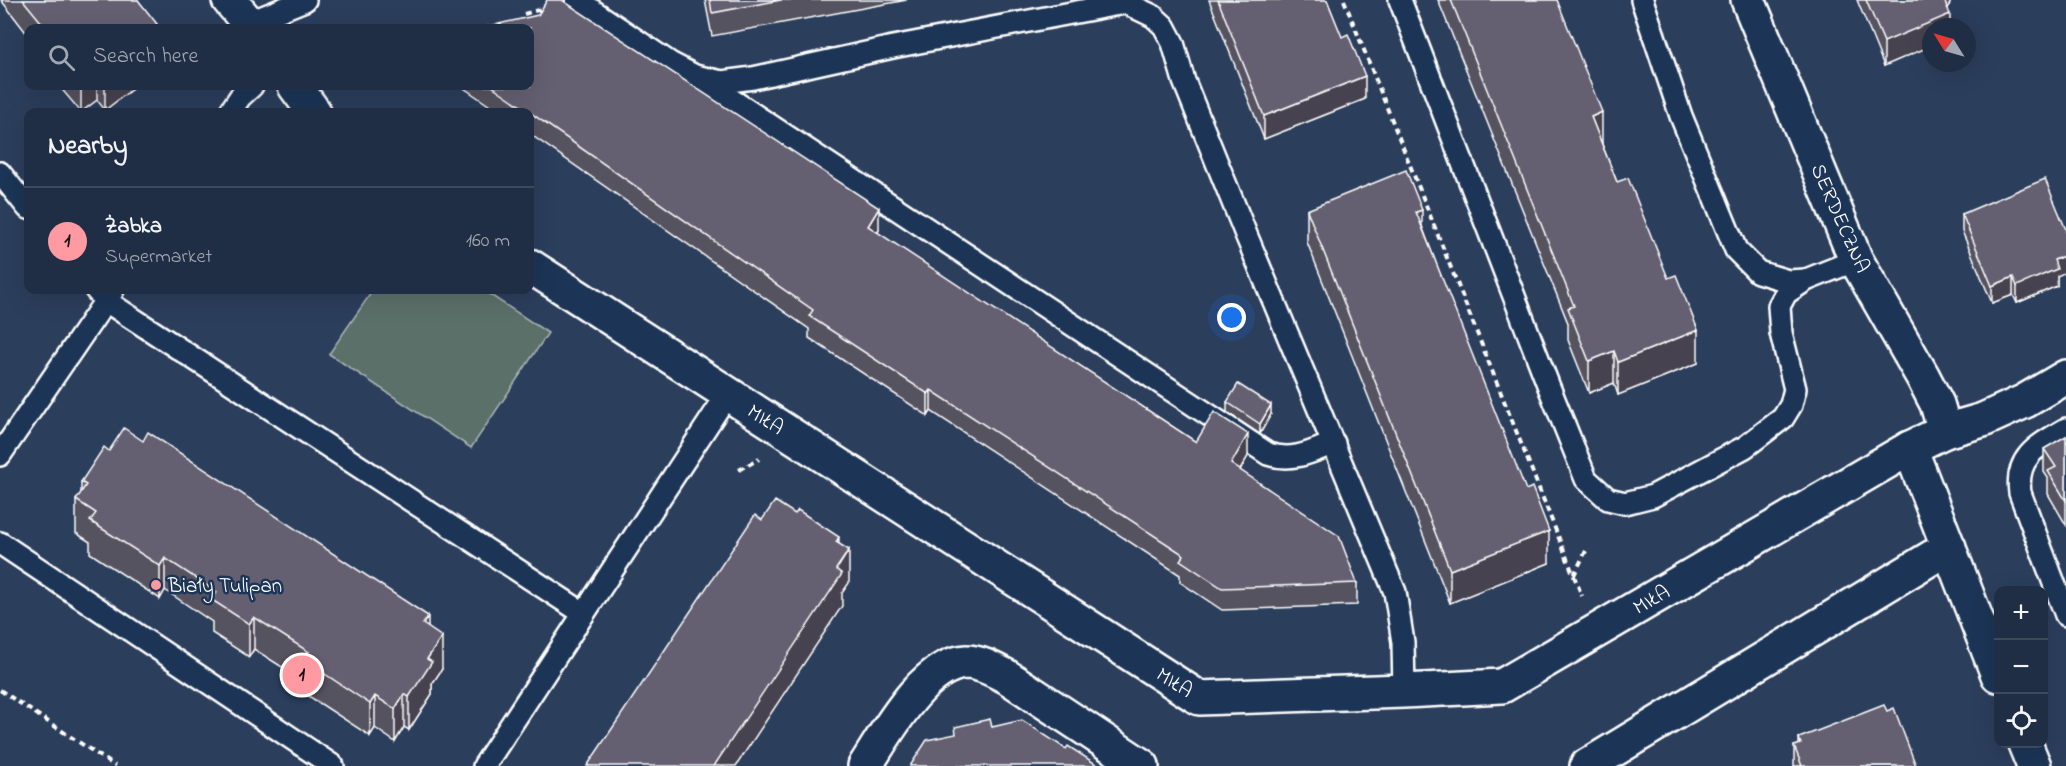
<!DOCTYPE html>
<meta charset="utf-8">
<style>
body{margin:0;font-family:"Indie Flower",sans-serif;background:#28364c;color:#f1f3f6}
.controls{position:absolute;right:18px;bottom:18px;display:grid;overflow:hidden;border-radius:12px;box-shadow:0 6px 24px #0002}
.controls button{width:54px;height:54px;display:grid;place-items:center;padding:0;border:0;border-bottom:2px solid #3d4a5e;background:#202e45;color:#f1f3f6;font:30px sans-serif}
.compass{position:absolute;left:1922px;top:18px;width:54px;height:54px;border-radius:50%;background:#202e45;box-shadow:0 6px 24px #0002;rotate:307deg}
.you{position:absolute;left:1232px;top:318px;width:21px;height:21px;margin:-15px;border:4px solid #fff;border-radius:50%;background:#1a73e8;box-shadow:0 0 0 9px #1a73e833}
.badge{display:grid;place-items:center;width:39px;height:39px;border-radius:50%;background:#ff9aa2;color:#111;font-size:20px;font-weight:700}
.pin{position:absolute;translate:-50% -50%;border:3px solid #fff;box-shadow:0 2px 6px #0006}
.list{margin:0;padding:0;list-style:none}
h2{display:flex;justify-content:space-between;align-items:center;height:78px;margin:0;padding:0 24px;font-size:26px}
h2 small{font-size:20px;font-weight:400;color:#a2a8b3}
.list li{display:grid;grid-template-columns:39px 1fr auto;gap:18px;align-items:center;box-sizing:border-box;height:108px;padding:0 24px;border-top:2px solid #3d4a5e}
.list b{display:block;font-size:22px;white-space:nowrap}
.list p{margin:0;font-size:20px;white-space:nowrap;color:#a2a8b3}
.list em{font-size:20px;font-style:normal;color:#a2a8b3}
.icon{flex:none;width:33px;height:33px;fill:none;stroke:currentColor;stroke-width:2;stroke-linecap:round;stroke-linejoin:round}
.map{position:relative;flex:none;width:2066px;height:766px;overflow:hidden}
.search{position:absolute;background:#202e45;box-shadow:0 6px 24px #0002;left:24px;top:24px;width:510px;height:66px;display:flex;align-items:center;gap:15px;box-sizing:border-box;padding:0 21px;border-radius:12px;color:#a2a8b3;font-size:22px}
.panel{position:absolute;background:#202e45;box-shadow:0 6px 24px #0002;left:24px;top:108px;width:510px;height:186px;border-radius:12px}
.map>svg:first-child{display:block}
.green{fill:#5c6f6b;stroke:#aeb7b5;stroke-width:1.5}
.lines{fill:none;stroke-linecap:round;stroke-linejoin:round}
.service-casing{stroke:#fff;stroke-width:26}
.minor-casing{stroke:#fff;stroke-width:38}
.path{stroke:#fff;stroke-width:4;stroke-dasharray:6 4.5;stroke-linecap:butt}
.service{stroke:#1d3557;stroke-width:21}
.minor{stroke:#1d3557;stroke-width:33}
.wall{fill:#575361;stroke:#fff;stroke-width:1.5}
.shaded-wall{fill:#47434f;stroke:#fff;stroke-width:1.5}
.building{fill:#656071;stroke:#fff;stroke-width:1.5}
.poi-dot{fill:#ff9aa2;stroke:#1d3557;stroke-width:2}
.labels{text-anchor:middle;stroke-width:5;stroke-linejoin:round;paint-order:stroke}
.street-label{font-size:21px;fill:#fff;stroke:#1d3557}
.poi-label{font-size:21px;fill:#fff;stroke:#1d3557;text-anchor:start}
</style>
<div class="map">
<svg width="2066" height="766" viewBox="0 0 2066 766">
<rect width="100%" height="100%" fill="#2b3e5c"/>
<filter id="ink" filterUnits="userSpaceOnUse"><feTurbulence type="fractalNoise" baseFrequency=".0167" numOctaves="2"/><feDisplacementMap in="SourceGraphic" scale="12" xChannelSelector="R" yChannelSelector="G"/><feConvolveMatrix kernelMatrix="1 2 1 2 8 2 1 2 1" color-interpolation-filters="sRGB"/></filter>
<g filter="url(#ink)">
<!-- green -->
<polygon class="green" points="373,290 483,290 548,333 471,448 329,354"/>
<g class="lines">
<defs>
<g id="service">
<polyline points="577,0 670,63 695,76 722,82 753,78 893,47 1108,6 1126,3 1153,16 1164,26 1173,43 1184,81 1247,237 1395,592 1403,642 1404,691"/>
<polyline points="1400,0 1549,387 1586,479 1608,499 1625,503 1653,496 1745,447 1783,418 1791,405 1795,389 1781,333 1779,306 1786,293 1806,280 1856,260"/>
<polyline points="1642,0 1681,116 1736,250 1758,272 1788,281 1806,280"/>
<polyline points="248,23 305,0"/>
<path d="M 703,81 L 1268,454 C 1293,462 1311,452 1334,443"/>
<polyline points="230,112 240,97 252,86"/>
<polyline points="0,173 28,208"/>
<polyline points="96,290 106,301 583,613"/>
<path d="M 2066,429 C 2037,446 2015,457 2020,493 L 2066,615"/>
<polyline points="0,455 113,290"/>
<polyline points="0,543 333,766"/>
<polyline points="484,766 727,395"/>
</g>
<g id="minor">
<polyline points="229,0 253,28"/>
<polyline points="1748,0 1856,260 1923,377 1937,404 1945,431"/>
<polyline points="295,86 314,112"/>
<polyline points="530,266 1199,698 1404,691 1502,686 1910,448 1945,431 1983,420 2025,401 2066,377"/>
<polyline points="1910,448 1998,675"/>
<polyline points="2025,744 2034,766"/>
<path d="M 865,766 C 886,734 923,664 966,662 C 980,662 994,670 1006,676 L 1142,766"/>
<polyline points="1587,766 1949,547"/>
</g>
</defs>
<!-- service casing -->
<use href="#service" class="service-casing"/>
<!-- minor casing -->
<use href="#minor" class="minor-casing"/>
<!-- path -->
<g class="path">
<polyline points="1344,0 1582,596"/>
<polyline points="524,14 545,8"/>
<polyline points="739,470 759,459"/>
<polyline points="1574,575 1586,551"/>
<polyline points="0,690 115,766"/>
</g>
<!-- service -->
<use href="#service" class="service"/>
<!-- minor -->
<use href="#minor" class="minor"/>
</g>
<!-- wall -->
<g class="wall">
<polygon points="1,0 138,0 157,28 28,28 28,35"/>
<polygon points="705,0 907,0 712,36"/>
<polygon points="1209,0 1327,0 1365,99 1264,139"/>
<polygon points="1438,0 1557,0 1602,144 1617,182 1698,363 1618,395 1614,383 1589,393 1568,340 1568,323"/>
<polygon points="1857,0 1951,0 1948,9 1950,27 1884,66"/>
<polygon points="59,86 136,86 105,110 97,100 81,112"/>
<polygon points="461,86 530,86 879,230 877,233 1196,442 1248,456 1240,470 1357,583 1357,605 1222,610 1180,582 1180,575 931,411 928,416 809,338 809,329 530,134 530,112 499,112"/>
<polygon points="1307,210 1422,226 1549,563 1450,603 1307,242"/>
<polygon points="1962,214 2057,276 2057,286 2017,303 2013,295 1992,303 1962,231"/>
<polygon points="1227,402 1271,414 1260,434 1227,412"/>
<polygon points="2066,436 2066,525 2048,494 2048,478 2044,472 2044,449"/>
<polygon points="81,482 428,627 442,669 432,684 432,694 409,730 404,727 395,742 375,728 370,736 304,693 304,681 254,649 249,657 212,633 212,622 165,590 160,599 90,553 90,542 76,533 76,500 81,493"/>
<polygon points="1799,738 1916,766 1794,766 1794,746 1799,745"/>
</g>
<!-- shaded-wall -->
<g class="shaded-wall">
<polygon points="1943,0 1951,0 1945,16 1950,14 1950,27 1931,27 1931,46 1884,66 1884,42"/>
<polygon points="1365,76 1365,99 1264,139 1264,116"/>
<polygon points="81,86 97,86 97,100 81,112"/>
<polygon points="105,86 136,86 105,110"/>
<polygon points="1602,112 1602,145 1591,117"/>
<polygon points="879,208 879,230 868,248 868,226"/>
<polygon points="1422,210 1422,242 1416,212"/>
<polygon points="2066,255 2066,272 2057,276 2057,286 2017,303 2017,286 2054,260"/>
<polygon points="2013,277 2013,295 1992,303 1992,286"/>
<polygon points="1698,330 1698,363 1618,395 1618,362"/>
<polygon points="1614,351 1614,383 1589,393 1589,361"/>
<polygon points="931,390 931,411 928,416 928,394"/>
<polygon points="1271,405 1271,414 1260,434 1260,424"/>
<polygon points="1248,434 1248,456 1231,486 1231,464"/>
<polygon points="1549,531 1549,563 1450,603 1450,570"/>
<polygon points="839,537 839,566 849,550 849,583 842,593 842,606 736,766 714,766"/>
<polygon points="165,558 165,590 160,599 160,566"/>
<polygon points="428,616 428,648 423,624"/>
<polygon points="254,617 254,649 249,657 249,624"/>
<polygon points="442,637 442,669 432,684 432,694 409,730 409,697 427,659"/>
<polygon points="404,694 404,727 395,742 395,709"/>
<polygon points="375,696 375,728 370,736 370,704"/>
</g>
<!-- building -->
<g class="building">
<polygon points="23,0 138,0 157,24 152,28 46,28"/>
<polygon points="547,0 562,0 879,208 868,226 1196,442 1214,412 1248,434 1231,464 1339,536 1357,583 1222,588 1180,560 1184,555 931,390 928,394 809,316 813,310 492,86 530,86 530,28 481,28 538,15"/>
<polygon points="710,0 781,0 712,13"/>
<polygon points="1218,0 1327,0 1342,37 1348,34 1365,76 1264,116"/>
<polygon points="1451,0 1557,0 1602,112 1591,117 1617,182 1628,178 1668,278 1676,275 1698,330 1618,362 1614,351 1589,361 1568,308 1574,306"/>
<polygon points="1866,0 1944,0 1950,14 1884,42"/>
<polygon points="1406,170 1422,210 1416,212 1526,490 1532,487 1549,531 1450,570 1307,210"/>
<polygon points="2045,179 2066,230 2066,255 2054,260 2057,269 2017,286 2013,277 1992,286 1962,214"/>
<polygon points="1238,384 1271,405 1260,424 1227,402"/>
<polygon points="124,428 143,441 148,432 428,616 423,624 442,637 427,659 432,662 409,697 404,694 395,709 375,696 370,704 304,660 309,652 254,617 249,624 212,600 217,592 165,558 160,566 90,521 96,513 76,500 86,485 81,482 104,447 109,451"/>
<polygon points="2066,436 2066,501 2048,471 2056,467 2044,449"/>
<polygon points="775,501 795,514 798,510 839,537 836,542 849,550 836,569 842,574 714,766 587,766 755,515 762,520"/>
<polygon points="1884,705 1887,711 1894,708 1916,766 1802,766 1794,746 1801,744 1799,738"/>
<polygon points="990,719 992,727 1022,720 1066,749 1068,746 1099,766 910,766 927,740 956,734 955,727"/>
</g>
</g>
<!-- markers -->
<circle class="poi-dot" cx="156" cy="585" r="6"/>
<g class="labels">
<!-- street labels -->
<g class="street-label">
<text transform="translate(1841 218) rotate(66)" y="7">SERDECZNA</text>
<text transform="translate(766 419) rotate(33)" y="7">MIŁA</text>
<text transform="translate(1651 599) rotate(-30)" y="7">MIŁA</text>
<text transform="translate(1175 682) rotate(32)" y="7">MIŁA</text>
</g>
<!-- poi labels -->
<g class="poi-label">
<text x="168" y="592">Biały Tulipan</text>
</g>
</g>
</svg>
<div class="controls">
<button>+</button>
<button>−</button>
<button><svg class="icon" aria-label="locate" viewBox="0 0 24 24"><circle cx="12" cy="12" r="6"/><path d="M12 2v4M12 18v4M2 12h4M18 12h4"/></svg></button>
</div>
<svg class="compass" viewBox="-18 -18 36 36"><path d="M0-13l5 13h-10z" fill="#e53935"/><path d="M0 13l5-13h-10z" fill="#a2a8b3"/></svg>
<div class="you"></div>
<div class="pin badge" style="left:302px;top:675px">1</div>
<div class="search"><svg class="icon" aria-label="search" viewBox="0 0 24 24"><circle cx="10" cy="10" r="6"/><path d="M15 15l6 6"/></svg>Search here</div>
<section class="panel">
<h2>Nearby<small></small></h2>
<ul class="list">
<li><span class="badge">1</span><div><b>Żabka</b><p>Supermarket</p></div><em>160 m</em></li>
</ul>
</section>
</div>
